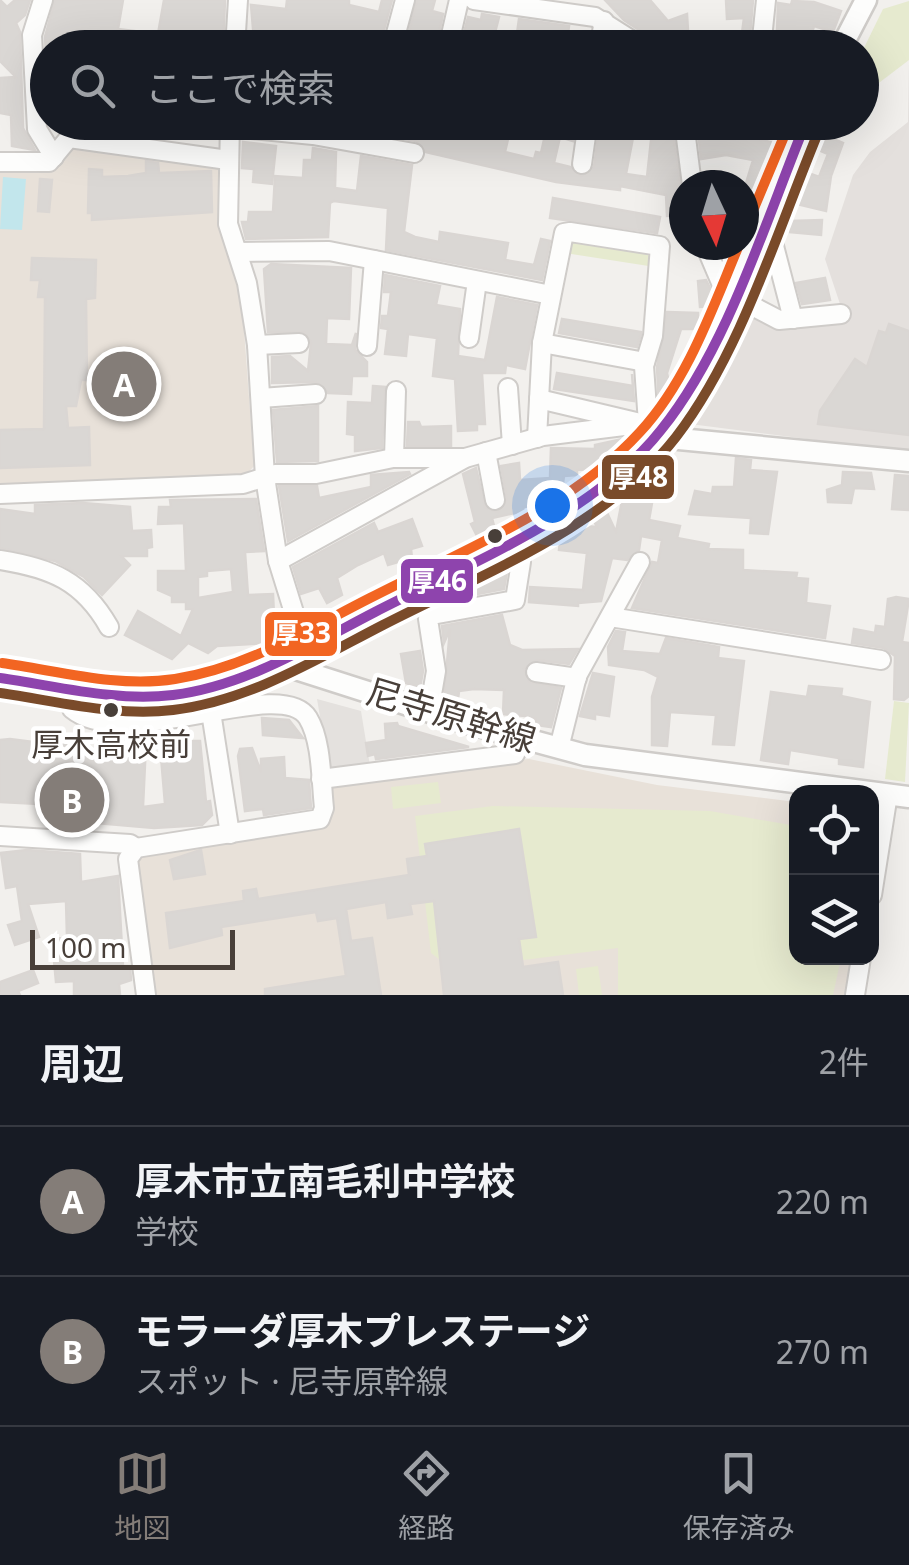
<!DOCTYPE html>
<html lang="ja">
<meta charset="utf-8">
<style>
body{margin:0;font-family:"Noto Sans","Noto Sans JP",sans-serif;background:#20242c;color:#f1f3f6}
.controls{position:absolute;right:30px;bottom:30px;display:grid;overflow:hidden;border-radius:20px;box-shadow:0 10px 40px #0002}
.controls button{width:90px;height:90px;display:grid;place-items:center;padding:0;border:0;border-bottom:2px solid #363941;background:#171b24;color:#f1f3f6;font:50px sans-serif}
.compass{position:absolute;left:669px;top:170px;width:90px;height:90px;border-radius:50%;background:#171b24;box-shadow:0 10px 40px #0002;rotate:176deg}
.scale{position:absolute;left:30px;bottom:25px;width:205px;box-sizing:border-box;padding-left:10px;border:5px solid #483f39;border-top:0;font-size:28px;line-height:35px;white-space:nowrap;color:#483f39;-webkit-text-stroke:8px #fff;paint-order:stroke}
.you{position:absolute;left:552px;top:505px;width:35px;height:35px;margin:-25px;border:8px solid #fff;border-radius:50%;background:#1a73e8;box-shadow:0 0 0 15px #1a73e833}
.badge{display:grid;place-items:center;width:65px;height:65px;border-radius:50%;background:#847d78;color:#fff;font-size:32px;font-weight:700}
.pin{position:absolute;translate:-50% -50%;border:5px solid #fff;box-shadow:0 2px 10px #0006}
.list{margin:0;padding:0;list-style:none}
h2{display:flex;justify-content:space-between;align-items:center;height:130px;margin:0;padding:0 40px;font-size:42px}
h2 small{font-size:32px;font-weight:400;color:#9ea1a6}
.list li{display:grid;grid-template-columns:65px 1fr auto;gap:30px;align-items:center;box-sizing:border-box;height:150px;padding:0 40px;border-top:2px solid #363941}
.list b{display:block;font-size:38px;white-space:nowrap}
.list p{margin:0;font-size:32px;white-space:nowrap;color:#9ea1a6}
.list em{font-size:32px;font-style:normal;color:#9ea1a6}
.icon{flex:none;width:55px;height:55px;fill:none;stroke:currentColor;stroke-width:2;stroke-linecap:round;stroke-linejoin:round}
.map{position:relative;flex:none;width:909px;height:995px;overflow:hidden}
.search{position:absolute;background:#171b24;box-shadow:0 10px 40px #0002;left:30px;right:30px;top:30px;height:110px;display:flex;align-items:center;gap:25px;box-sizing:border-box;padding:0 35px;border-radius:55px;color:#9ea1a6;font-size:38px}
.sheet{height:430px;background:#171b24}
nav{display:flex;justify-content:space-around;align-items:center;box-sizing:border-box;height:140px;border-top:2px solid #363941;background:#171b24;font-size:28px;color:#9ea1a6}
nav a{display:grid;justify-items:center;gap:5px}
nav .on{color:#847d78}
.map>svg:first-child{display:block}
.industrial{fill:#e4e0dd}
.education{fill:#e8e1d9}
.green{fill:#e6eacf}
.parking{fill:#e4e1de}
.water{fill:#c2e6ec}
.building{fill:#dad7d4;stroke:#dad6d3;stroke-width:2.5;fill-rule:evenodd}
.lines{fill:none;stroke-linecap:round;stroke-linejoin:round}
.minor-casing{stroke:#cfccc9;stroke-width:22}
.tertiary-casing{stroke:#cfccc9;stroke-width:25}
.minor{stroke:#fdfdfc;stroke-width:18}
.tertiary{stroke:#fdfdfc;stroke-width:20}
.bus-1-casing{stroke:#fff;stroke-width:18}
.bus-2-casing{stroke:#fff;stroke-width:18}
.bus-3-casing{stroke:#fff;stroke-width:18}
.bus-1{stroke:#8e44ad;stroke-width:10}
.bus-2{stroke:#7a4b2a;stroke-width:10}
.bus-3{stroke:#f26522;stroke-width:10}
.bus-dot{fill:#483f39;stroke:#fff;stroke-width:4}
.labels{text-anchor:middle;stroke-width:9;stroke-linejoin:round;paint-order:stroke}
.bus-label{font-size:32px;fill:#483f39;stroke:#fff}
.street-label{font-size:35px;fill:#483f39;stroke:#fff}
.line-badge{stroke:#fff;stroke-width:4}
.badge-label{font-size:28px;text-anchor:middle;font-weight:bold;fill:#fff}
</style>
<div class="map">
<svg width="909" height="995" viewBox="0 0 909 995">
<rect width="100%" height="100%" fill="#f2f0ed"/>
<!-- industrial -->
<polygon class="industrial" points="909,63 909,452 690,424 688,417 735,347 745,309 780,326 841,307 825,259 853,175 870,152 908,122"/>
<!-- education -->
<g class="education">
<polygon points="71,143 223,163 223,229 242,302 254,466 245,476 0,488 0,167 50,166"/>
<polygon points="529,759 657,785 796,802 796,958 859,958 850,995 152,995 132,867 137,857 323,825 333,805 330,779"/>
</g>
<!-- green -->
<g class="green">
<polygon points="909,1 909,60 863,95 862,52 883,9"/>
<polygon points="568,235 657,248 655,267 565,253"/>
<polygon points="894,701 909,703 905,782 885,779"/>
<polygon points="438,782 441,803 393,809 391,787"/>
<polygon points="493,806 710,811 796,826 796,958 841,958 833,995 618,995 618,948 452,969 431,953 415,816"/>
<polygon points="598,966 602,995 579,995 576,969"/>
</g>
<!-- parking -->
<polygon class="parking" points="317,699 361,711 370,766 329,770"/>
<!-- water -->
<polygon class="water" points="3,177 26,179 22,230 0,229"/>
<!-- building -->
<g class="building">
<polygon points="0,0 7,7 15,0 30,0 25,15 16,23 20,32 23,128 35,150 12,146 11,115 0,113 0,78 16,77 0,61"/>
<polygon points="55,0 123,0 118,29 158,34 164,0 225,0 223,48 48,48 48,91 45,37"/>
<polygon points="287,0 349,0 349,5 379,12 382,0 392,0 381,41 359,36 357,48 304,48 254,40 251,5 286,9"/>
<polygon points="417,0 435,0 432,11 443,14 436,48 405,47"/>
<polygon points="605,0 650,0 668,21 687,14 689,48 656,48 651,38 624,20"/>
<polygon points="726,0 753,0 749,48 740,48 744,18 727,19"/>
<polygon points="792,1 814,2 841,11 833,32 814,26 810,40 777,32 778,3 791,5"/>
<polygon points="482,14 499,17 491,48 462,41 468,17 481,20"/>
<polygon points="519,19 569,26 566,48 515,48"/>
<polygon points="697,122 730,122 730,131 774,143 777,149 744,230 744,190 753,160 726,155 701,159"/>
<polygon points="314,123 512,122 505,152 534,159 536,152 541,153 548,122 575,122 573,141 560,137 554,163 570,167 581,176 594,167 600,122 636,122 626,174 647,177 653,122 672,122 684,215 667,216 666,195 620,186 620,190 556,182 426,152 416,141"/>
<polygon points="822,126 833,130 831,138 843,143 831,176 826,211 793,203 803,171 819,177 828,154 814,148"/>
<polygon points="243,142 276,146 272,184 253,182 254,169 242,168"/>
<polygon points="313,148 336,152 335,188 357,191 361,156 412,165 404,232 415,237 439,242 440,232 508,243 505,260 534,265 541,239 550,241 542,280 386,250 388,208 334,201 330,203 328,237 246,239 242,222 248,222 249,212 273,212 275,176 303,178 304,160 312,160"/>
<polygon points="146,161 158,163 159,173 211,171 212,212 92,220 92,213 88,213 89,169 102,170 102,177 128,176 146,173"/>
<polygon points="40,179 52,180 49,212 38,211"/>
<polygon points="553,198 660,217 657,233 550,218"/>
<polygon points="822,220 821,235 790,232 790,221"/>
<polygon points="32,258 96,260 95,298 86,299 87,380 81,380 76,406 66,406 68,428 89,427 90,465 0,468 0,430 44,429 45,297 38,297 40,280 31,280"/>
<polygon points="271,264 351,268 349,319 327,318 326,344 352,345 356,333 355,350 367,362 367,376 352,376 351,394 328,393 316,382 272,383 272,357 290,356 308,371 311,343 304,332 268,332 264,269"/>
<polygon points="385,275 440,286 436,305 460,309 458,356 485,360 497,297 537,305 525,369 506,365 505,373 482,373 485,424 477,424 477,430 458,431 455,379 433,376 437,338 408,334 406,356 385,354 388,329 381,328 382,316 388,316 391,292 384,292"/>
<polygon points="825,278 830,300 802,304 796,283"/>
<polygon points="706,280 716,300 714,306 700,307 698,281"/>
<polygon points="667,312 698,313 698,324 694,329 681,329 667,373 671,393 659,408 657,367"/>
<polygon points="562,319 641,332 641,334 637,347 559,333"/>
<polygon points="889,324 909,331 909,435 818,424 820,411 855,359 867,367 879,331 886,333"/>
<polygon points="557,373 633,386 632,374 634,401 554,389"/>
<polygon points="373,386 385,387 382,448 355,451 355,435 347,434 348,402 372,403"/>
<polygon points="318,406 318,461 277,462 273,410"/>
<polygon points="408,422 419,422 421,427 451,426 451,446 407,446"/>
<polygon points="622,439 621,450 609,454 606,462 593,463 594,469 577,470 577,475 564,476 562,490 548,491 549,498 532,499 533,506 523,507 524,511 492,518 494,526 477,536 471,524 475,522 463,474 476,468 485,507 498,512 507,499 501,466 519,463 520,480 550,478 551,448 595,449 595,445"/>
<polygon points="736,458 751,460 750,470 777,472 768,534 750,533 751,518 689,514 695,491 712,494 713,487 734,487"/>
<polygon points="409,472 410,474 288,541 279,486 317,486 319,498 371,487 371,475"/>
<polygon points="641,472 657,475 649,520 680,526 677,538 709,544 708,549 743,550 743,570 797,573 796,578 808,579 806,603 830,606 825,638 632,608 652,562 658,563 662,540 641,536 639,550 627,560 612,558 601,601 578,603 578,606 529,602 530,587 583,590 587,553 559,550 561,531 572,532 573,525 597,527 589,511 603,504 616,532 625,485"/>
<polygon points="843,472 871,473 874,489 854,488 851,503 828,502 827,490 842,485"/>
<polygon points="895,475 909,476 909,510 892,509"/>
<path d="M 256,499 L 264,551 L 245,552 L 248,595 L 273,594 L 274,616 L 268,616 L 267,643 L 217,646 L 208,653 L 188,643 L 172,659 L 125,635 L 138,611 L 181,636 L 193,609 L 186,609 L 186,602 L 172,602 L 172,596 L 158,590 L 158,571 L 186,571 L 184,523 L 158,524 L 159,507 L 171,507 L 170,500 ZM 231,569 L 233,592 L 198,598 L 198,577 L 207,576 L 207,571 Z"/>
<polygon points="83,503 130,507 132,531 151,530 152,547 147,548 147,556 121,556 130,565 102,595 84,577 55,561 0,548 0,509 35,514 35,505"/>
<polygon points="412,519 422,546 411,549 412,558 388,565 384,553 358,565 337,578 342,595 327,603 319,588 301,594 293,567 374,523 378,532"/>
<polygon points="508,566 504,589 441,601 440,595 462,587 489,570"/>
<polygon points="896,597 909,599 902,642 909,643 909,696 904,700 894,699 895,656 884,648 852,643 854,629 875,633 876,626 885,627 888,599"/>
<polygon points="502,615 510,645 522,650 578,649 569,664 537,660 524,669 529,682 561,688 551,727 536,725 536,719 525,716 503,714 504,690 474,689 459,691 458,699 444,697 450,629 444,643 442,626"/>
<polygon points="616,631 625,632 622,651 660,654 666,638 719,647 718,658 744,661 734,745 713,744 716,715 670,712 667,746 652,745 652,697 658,677 644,670 609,665 608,647"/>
<polygon points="420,651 423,671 420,688 406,683 401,654"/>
<polygon points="593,673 614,677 609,716 595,714 595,719 580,716"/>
<polygon points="809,686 842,689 841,696 870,702 863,767 839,764 839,758 790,750 788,764 761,760 771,692 807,697"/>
<polygon points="262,718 289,720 303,738 263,735"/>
<polygon points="397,723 398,726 469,747 376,759 375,754 368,756 366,743 386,740 385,724"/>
<polygon points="171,731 171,741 200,741 206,802 210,801 212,815 202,825 154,828 74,821 75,815 59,814 59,805 0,802 0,740 10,739 49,744 49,740 86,741 85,755 127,755 127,744 146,743 143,807 165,804 159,733"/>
<polygon points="252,748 261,772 261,759 284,757 285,778 309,780 311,808 264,815 263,809 245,811 238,756 240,749"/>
<polygon points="519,829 536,937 519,939 523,967 558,962 563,995 444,995 434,901 410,904 412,914 388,918 386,902 346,909 351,941 372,938 381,995 265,995 265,989 346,976 337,918 318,921 316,912 221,927 222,935 170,948 166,913 244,901 243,891 256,889 258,899 409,875 407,859 427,856 425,844"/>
<polygon points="27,850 80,854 81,882 118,876 123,966 130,966 131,980 119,984 120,995 74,995 74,981 56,982 52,939 67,938 66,901 28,904 39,937 15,945 8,925 22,921 17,886 6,888 1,853"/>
<polygon points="201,850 205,874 174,879 170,860"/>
<polygon points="33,970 38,983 18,991 20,995 0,995 0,982"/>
</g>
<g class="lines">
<defs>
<g id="minor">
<polyline points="43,0 32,35 37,129 54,157"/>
<polyline points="474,0 595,17 644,48"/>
<polyline points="235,48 238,0"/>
<polyline points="392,48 405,0"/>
<polyline points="448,48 459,0"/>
<polyline points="599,48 604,21"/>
<polyline points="761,48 766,0"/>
<polyline points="230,122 228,224 247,283 257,345 265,477 278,561 305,648"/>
<polyline points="684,122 692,185"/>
<polyline points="777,122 793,152"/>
<polyline points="230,127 313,135 414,153"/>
<polyline points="0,162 49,162 69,138 228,160"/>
<polyline points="582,164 588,122"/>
<polyline points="759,238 774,246 793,319"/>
<polyline points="705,245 725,292 779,320 841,314"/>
<polyline points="238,252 329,251 551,295"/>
<polyline points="469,338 477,281"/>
<polyline points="542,343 645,362"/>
<polyline points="257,345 299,343"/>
<polyline points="367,346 374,260"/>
<polyline points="508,388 512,445"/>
<polyline points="261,398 316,394"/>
<polyline points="539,399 636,422"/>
<polyline points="537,438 542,343 564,233 570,232 660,246 653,336 644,366 648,423 659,433"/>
<polyline points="486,452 495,500"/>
<polyline points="394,458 396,391"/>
<polyline points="0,494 243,484 275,474 316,474 393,458 465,458"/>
<path d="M 0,560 C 51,568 83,581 109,627"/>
<polyline points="278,561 465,458 543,436 648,423"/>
<polyline points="610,617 881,660"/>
<polyline points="536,672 577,678"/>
<path d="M 67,689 L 72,709 C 127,754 281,674 308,718 C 322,741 321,781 324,808 L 320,819 L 136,848 L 128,859 L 146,995"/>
<polyline points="211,712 230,834"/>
<polyline points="429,712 436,671 428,619 432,615 515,600 521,562 516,536"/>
<polyline points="559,748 577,676 640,562"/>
<polyline points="321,779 515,754 522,740"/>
<polyline points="0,836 130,844 136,848"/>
<polyline points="872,895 888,794"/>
<polyline points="855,995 861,958"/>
</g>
<g id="tertiary">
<polyline points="841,48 866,0"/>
<polyline points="659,433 679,439 909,461"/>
<polyline points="274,662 449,718 585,755 909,797"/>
<path d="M 0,678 C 58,685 114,702 173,695 C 243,686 313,644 375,612 C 462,568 570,518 641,453 C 672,424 693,383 713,346 L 806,122"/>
</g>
</defs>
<!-- minor casing -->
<use href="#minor" class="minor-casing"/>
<!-- tertiary casing -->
<use href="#tertiary" class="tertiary-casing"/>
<!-- minor -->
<use href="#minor" class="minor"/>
<!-- tertiary -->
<use href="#tertiary" class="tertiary"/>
<defs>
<path id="bus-1" d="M 0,678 C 57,686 115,702 173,695 C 246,686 311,645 375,612 C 468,564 595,514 661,430 C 728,347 765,222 806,122"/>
<path id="bus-2" d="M 0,693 C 57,701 115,717 173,710 C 249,701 317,659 383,625 C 482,574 606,527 676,437 C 742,351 778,228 820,128"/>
<g id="bus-3">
<polyline points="744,232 790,122"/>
<path d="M 2,663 C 59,671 118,688 175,679 C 246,668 307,630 370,598 C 461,551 570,509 640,432 C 688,380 712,309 739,245"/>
</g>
</defs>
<!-- bus-1 casing -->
<use href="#bus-1" class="bus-1-casing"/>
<!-- bus-2 casing -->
<use href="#bus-2" class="bus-2-casing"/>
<!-- bus-3 casing -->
<use href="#bus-3" class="bus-3-casing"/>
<!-- bus-1 -->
<use href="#bus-1" class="bus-1"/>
<!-- bus-2 -->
<use href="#bus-2" class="bus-2"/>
<!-- bus-3 -->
<use href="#bus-3" class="bus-3"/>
</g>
<!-- markers -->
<g class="bus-dot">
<circle cx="495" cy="536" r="9"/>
<circle cx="111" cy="710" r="9"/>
</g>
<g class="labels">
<!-- bus labels -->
<g class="bus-label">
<text x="111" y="756">厚木高校前</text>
</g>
<!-- street labels -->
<g class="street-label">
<text transform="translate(451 716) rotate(17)" y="12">尼寺原幹線</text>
</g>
</g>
<g class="line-badge">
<rect x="600" y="453" width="76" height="48" rx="10" fill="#7a4b2a"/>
<rect x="399" y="557" width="76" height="48" rx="10" fill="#8e44ad"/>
<rect x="263" y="610" width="76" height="48" rx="10" fill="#f26522"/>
</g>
<g class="badge-label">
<text x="638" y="487">厚48</text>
<text x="437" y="591">厚46</text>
<text x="301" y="643">厚33</text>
</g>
</svg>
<div class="controls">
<button><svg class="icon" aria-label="locate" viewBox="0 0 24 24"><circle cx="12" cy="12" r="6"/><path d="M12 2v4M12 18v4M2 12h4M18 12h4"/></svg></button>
<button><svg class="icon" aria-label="layers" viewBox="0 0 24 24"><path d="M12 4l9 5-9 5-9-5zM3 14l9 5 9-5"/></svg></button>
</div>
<svg class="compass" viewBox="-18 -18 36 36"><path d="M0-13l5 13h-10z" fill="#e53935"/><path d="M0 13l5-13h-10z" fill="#9ea1a6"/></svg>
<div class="scale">100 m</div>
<div class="you"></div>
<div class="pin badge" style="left:124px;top:384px">A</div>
<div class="pin badge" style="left:72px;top:800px">B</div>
<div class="search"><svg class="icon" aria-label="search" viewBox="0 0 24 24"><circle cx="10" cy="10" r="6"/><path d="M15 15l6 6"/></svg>ここで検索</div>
</div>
<section class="sheet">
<h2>周辺<small>2件</small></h2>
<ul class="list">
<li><span class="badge">A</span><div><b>厚木市立南毛利中学校</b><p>学校</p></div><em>220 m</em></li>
<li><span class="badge">B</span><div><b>モラーダ厚木プレステージ</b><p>スポット · 尼寺原幹線</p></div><em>270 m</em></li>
</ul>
</section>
<nav>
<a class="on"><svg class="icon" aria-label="map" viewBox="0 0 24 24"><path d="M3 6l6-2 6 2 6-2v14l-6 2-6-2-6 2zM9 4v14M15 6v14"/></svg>地図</a>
<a><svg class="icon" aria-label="directions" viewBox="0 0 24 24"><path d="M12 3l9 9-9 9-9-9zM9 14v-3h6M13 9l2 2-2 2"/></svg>経路</a>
<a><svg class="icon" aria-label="saved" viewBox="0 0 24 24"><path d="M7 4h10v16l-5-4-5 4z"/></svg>保存済み</a>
</nav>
